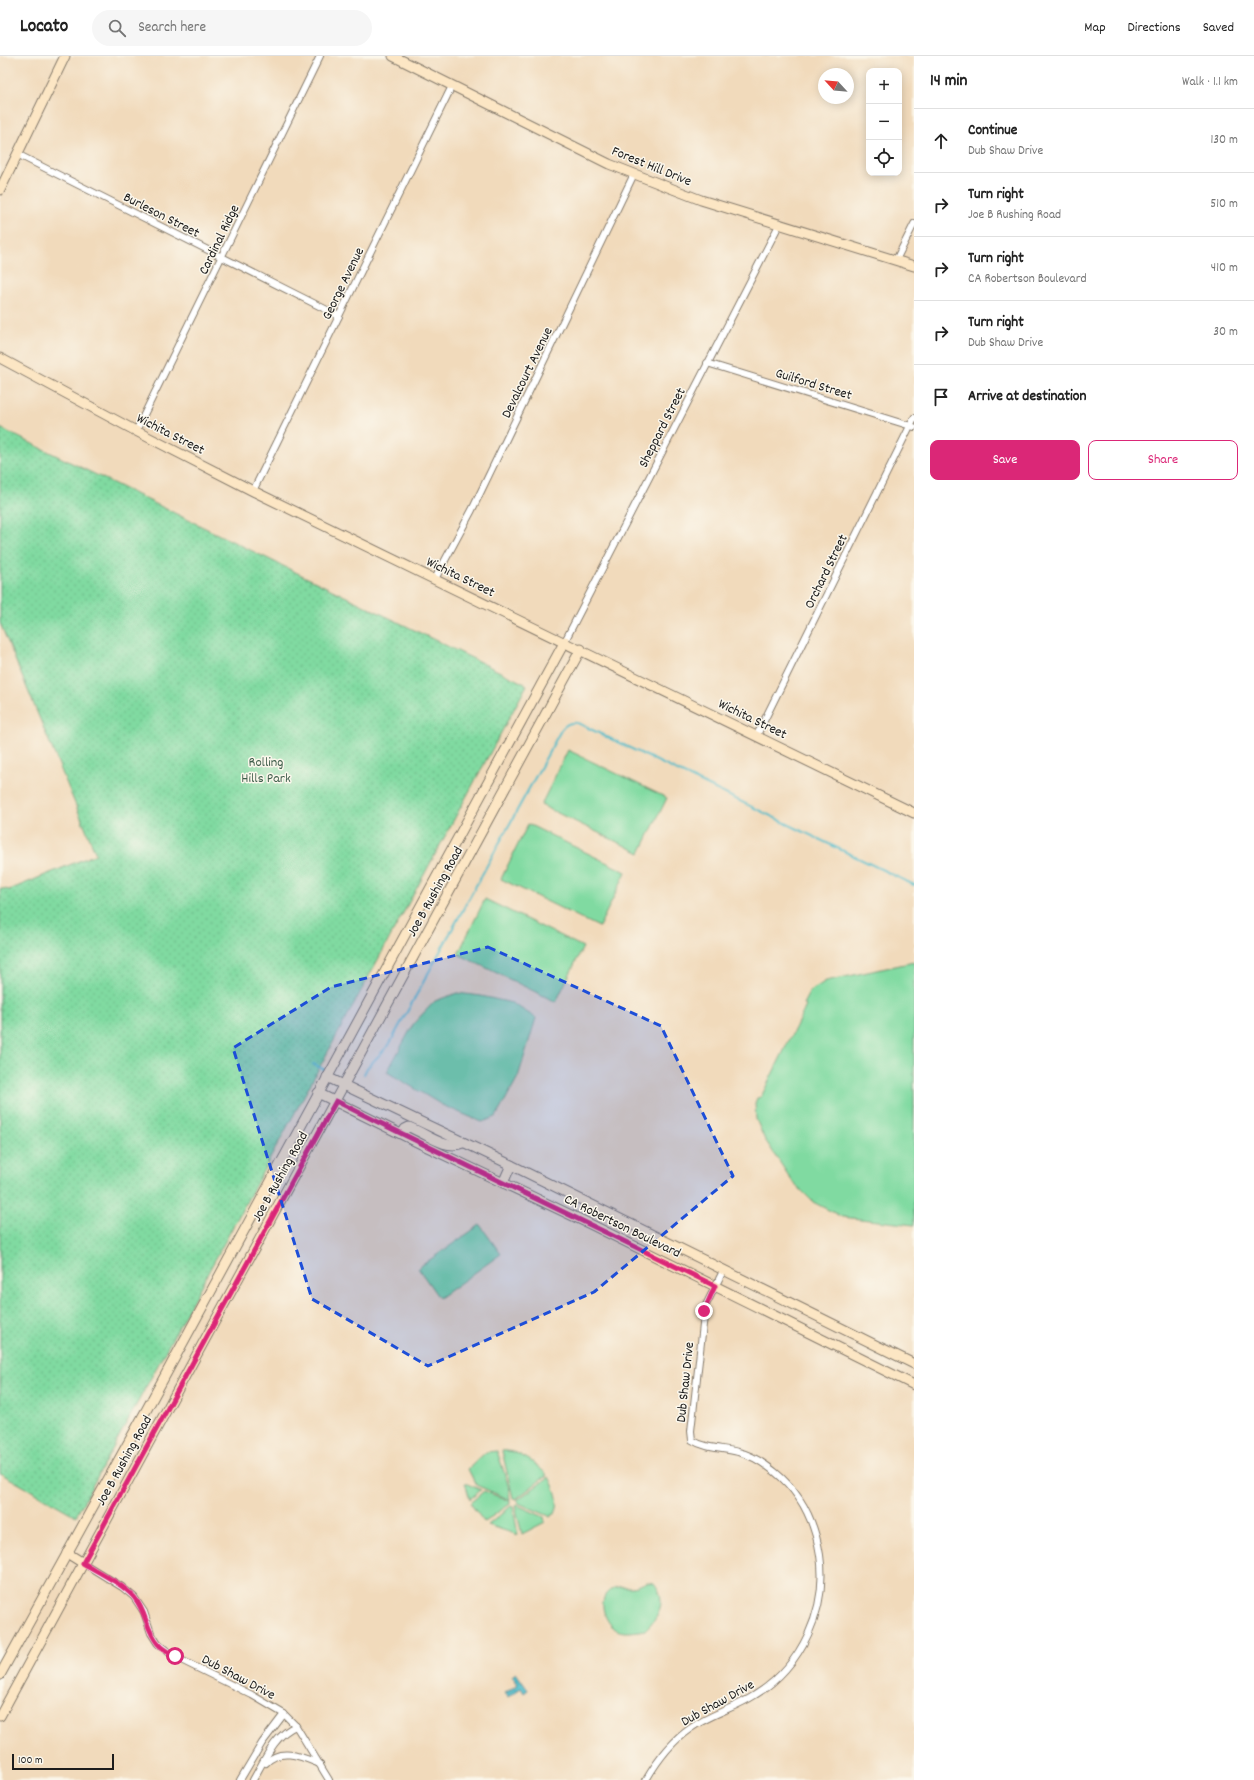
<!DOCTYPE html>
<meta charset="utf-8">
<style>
body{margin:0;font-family:Dekko,sans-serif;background:#f6f6f6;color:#222}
.controls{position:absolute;right:12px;top:12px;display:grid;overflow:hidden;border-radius:8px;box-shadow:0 2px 10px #0003}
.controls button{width:36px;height:36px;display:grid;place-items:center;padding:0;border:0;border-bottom:1px solid #e0e0e0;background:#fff;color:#222;font:20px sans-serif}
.compass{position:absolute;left:818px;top:12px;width:36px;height:36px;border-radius:50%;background:#fff;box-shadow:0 2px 10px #0003;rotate:296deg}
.scale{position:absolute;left:12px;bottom:10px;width:102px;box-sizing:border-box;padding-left:4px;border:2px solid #1c1c1c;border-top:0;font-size:11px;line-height:14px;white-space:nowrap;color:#1c1c1c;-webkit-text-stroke:3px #fbf7ec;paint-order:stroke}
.stop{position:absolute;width:12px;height:12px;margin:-9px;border:3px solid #db2777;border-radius:50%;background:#fff}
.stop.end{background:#db2777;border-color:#fff;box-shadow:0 1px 4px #0008}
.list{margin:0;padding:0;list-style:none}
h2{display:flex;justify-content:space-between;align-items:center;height:52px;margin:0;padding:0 16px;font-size:17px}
h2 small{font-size:13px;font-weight:400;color:#767676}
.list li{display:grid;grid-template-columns:26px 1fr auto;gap:12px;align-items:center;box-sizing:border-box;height:64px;padding:0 16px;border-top:1px solid #e0e0e0}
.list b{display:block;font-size:15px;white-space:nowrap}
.list p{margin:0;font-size:13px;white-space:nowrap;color:#767676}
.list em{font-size:13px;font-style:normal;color:#767676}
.actions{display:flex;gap:8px;padding:12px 16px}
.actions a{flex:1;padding:9px 0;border:1px solid #db2777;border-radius:8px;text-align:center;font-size:14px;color:#db2777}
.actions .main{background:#db2777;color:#fff}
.icon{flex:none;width:22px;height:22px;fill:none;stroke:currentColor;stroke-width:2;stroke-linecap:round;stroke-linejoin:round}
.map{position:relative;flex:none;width:914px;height:1724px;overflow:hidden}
header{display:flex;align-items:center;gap:24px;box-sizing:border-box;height:56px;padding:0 20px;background:#fff;border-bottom:1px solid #e0e0e0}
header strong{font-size:19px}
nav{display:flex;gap:22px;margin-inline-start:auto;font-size:14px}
.search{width:280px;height:36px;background:#f6f6f6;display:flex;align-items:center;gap:10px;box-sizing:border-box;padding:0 14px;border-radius:22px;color:#767676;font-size:15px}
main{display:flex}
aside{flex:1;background:#fff}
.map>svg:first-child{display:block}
.grass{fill:#80daa1;stroke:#4e7b5e}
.park{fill:url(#park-dots);stroke:#4e7b5e}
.water{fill:url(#water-waves);stroke:#366c73}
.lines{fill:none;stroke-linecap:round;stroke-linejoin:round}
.stream{stroke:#50bcca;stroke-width:2}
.street-casing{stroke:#867b6c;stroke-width:8}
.secondary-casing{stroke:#867b6c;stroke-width:11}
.street{stroke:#fff;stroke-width:6}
.secondary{stroke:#fce6c4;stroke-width:9}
.route{stroke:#db2777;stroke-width:5}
.marked{fill:#1d4ed8;fill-opacity:0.2;stroke:#1d4ed8;stroke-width:3;stroke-dasharray:8 5;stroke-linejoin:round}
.labels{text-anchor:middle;stroke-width:3;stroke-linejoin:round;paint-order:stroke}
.street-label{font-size:14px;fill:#1c1c1c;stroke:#fbf7ec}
.park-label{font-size:14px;fill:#3f5e4b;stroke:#fbf7ec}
</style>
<header>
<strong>Locato</strong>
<div class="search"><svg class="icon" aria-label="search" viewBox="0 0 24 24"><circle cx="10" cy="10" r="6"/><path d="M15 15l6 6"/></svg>Search here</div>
<nav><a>Map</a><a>Directions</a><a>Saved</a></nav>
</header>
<main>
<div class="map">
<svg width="914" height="1724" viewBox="0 0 914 1724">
<defs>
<pattern id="park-dots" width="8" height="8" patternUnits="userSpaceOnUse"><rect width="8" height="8" fill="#80daa1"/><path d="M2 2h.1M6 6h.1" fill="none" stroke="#6eba8a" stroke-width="1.8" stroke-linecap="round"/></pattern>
<pattern id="water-waves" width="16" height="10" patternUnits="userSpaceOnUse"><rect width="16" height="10" fill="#50bcca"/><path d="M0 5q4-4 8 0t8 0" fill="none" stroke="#4298a3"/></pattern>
</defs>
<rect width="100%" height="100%" fill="#fbf7ec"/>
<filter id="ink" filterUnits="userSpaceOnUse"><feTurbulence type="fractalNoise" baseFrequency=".025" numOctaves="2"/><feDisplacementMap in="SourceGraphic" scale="8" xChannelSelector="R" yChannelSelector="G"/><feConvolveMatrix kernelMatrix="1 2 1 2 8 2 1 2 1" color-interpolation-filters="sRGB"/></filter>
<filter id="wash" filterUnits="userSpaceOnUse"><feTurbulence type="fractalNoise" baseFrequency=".012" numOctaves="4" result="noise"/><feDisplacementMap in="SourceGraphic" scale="16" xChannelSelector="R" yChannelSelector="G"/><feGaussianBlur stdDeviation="0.9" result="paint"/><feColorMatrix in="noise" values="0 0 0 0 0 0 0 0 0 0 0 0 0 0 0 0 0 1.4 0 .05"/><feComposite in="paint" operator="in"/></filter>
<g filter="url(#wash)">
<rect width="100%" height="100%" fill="#f1dabb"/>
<!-- grass -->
<g class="grass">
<polygon points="568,694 667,742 640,797 541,749"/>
<polygon points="528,768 626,816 599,871 501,823"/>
<polygon points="485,843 583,891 556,946 458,898"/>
<polygon points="914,906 914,1169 842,1161 813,1146 792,1125 764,1082 756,1063 755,1047 757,1042 761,1041 806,950 803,948 810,935 826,925"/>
<polygon points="457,937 481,940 512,947 536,962 518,1021 496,1061 482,1066 442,1049 387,1016 414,967 435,945"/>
<polygon points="480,1169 501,1198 439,1242 418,1212"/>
<polygon points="497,1395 508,1428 510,1444 476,1429 468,1413 486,1396"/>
<path d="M 502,1395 C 517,1393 538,1409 547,1419 L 516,1443 L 513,1442 Z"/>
<path d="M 549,1421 C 555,1433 561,1445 555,1458 L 549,1460 L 518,1447 L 517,1444 Z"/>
<polygon points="465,1427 481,1434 470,1443"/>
<polygon points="484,1435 510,1445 510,1448 484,1466 470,1447"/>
<polygon points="517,1449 544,1461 545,1466 522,1478 515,1450"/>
<polygon points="511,1450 513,1451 518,1479 488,1469"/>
<path d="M 647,1526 L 654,1527 C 668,1545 659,1560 645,1574 C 637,1575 625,1578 617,1574 C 606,1568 596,1545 609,1535 C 616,1529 624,1531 632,1531 C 637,1531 642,1528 647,1526 Z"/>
</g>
<!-- park -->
<polygon class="park" points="0,372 527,629 76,1460 0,1417 0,832 9,834 96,798 0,567"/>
<!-- water -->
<polygon class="water" points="516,1617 528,1634 524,1637 521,1632 508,1641 505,1637 518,1628 512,1620"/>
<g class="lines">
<!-- stream -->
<g class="stream">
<polyline points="313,1008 325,1014"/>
<path d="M 364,1018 L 367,1012 L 389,989 L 561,674 C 566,667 572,665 580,668 L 914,829"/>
</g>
</g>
</g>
<g filter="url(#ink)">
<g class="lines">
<defs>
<g id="street">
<polyline points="17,98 339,260"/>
<polyline points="896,204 914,168"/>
<polyline points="707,307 914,371"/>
<polyline points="136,375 320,0"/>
<polyline points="253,435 452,30"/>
<polyline points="435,523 472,454 634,118"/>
<polyline points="565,585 780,167"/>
<polyline points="757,679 914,362"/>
<polyline points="83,1507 122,1531 134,1541 144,1556 151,1577 158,1588 175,1601 252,1639 284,1658 296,1670 329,1724"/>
<path d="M 266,1707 C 281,1691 302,1701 320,1708"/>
<polyline points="240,1724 262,1687 284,1658"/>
<path d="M 253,1724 C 264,1705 275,1678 296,1670"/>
<path d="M 646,1724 C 657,1705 672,1685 691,1672 C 711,1658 735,1652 755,1639 C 802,1610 828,1553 820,1499 C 815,1467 801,1437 775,1416 C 765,1408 752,1399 738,1396 C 723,1392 706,1393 692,1384 L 691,1375 L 705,1251 L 723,1215"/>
</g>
<g id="secondary">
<polyline points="393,0 609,108 701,144 914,210"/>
<polyline points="0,134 65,0"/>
<polyline points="0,302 136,375 253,435 914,757"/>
<polyline points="327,1021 511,1109 914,1308"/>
<polyline points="318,1037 421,1088 592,1169 914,1329"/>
<path d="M 402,1078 L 405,1073 L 409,1071 C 426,1077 445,1095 463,1087"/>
<polyline points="503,1127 511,1109"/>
<polyline points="67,1497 83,1507"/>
<polyline points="0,1619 148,1351 565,585"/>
<polyline points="0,1660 581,593"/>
</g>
</defs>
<!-- street casing -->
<use href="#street" class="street-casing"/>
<!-- secondary casing -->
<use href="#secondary" class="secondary-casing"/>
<!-- street -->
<use href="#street" class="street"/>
<!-- secondary -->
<use href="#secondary" class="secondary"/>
</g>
</g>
<g class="lines" filter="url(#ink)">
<!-- route -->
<path class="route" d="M 175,1600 C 170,1597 162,1593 158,1588 C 146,1574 146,1555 134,1541 C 121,1527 100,1517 83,1507 L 336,1045 C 461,1108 589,1167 715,1230 L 704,1255"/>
</g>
<!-- marked area -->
<path class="marked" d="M 488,891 L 661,970 L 733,1120 L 594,1236 L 428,1310 L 312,1243 L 233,992 L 331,931 Z"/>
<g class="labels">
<!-- street labels -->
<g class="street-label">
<text transform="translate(652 109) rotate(22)" y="5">Forest Hill Drive</text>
<text transform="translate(162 158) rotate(27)" y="5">Burleson Street</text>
<text transform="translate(218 183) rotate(-64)" y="5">Cardinal Ridge</text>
<text transform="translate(342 227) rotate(-64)" y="5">George Avenue</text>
<text transform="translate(526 316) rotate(-64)" y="5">Devalcourt Avenue</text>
<text transform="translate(814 327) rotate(17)" y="5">Guilford Street</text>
<text transform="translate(661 371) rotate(-63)" y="5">Sheppard Street</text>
<text transform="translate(171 377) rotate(27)" y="5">Wichita Street</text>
<text transform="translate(825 515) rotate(-64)" y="5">Orchard Street</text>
<text transform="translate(461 520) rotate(26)" y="5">Wichita Street</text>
<text transform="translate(753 662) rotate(26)" y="5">Wichita Street</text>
<text transform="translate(434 835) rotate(-61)" y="5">Joe B Rushing Road</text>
<text transform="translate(279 1120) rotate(-61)" y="5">Joe B Rushing Road</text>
<text transform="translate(623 1169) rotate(26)" y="5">CA Robertson Boulevard</text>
<text transform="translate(684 1326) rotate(-84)" y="5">Dub Shaw Drive</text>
<text transform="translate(123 1404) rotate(-61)" y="5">Joe B Rushing Road</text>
<text transform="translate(239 1620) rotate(28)" y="5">Dub Shaw Drive</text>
<text transform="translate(717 1646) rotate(-29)" y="5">Dub Shaw Drive</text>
</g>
<!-- park labels -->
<g class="park-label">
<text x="266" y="710">Rolling<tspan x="266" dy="16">Hills Park</tspan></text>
</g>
</g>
</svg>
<div class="controls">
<button>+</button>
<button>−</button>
<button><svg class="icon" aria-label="locate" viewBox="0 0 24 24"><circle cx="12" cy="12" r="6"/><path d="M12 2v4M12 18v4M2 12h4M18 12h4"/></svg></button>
</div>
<svg class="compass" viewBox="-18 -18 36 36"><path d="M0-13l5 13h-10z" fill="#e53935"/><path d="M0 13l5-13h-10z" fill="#767676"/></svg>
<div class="scale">100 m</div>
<div class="stop" style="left:175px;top:1600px"></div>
<div class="stop end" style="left:704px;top:1255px"></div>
</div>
<aside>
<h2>14 min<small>Walk · 1.1 km</small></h2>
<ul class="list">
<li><svg class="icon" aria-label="ahead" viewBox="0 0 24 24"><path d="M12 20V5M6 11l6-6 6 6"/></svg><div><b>Continue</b><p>Dub Shaw Drive</p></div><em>130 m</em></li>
<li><svg class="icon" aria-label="right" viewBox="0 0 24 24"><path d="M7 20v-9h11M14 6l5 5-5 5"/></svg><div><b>Turn right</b><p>Joe B Rushing Road</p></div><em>510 m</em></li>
<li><svg class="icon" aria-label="right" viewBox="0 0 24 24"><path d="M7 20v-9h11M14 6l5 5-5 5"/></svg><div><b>Turn right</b><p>CA Robertson Boulevard</p></div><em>410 m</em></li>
<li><svg class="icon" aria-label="right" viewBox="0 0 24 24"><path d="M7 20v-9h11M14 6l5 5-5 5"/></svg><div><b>Turn right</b><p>Dub Shaw Drive</p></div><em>30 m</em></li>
<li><svg class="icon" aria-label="arrive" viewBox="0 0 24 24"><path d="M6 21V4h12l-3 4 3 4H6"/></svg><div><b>Arrive at destination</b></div></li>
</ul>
<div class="actions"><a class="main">Save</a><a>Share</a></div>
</aside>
</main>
